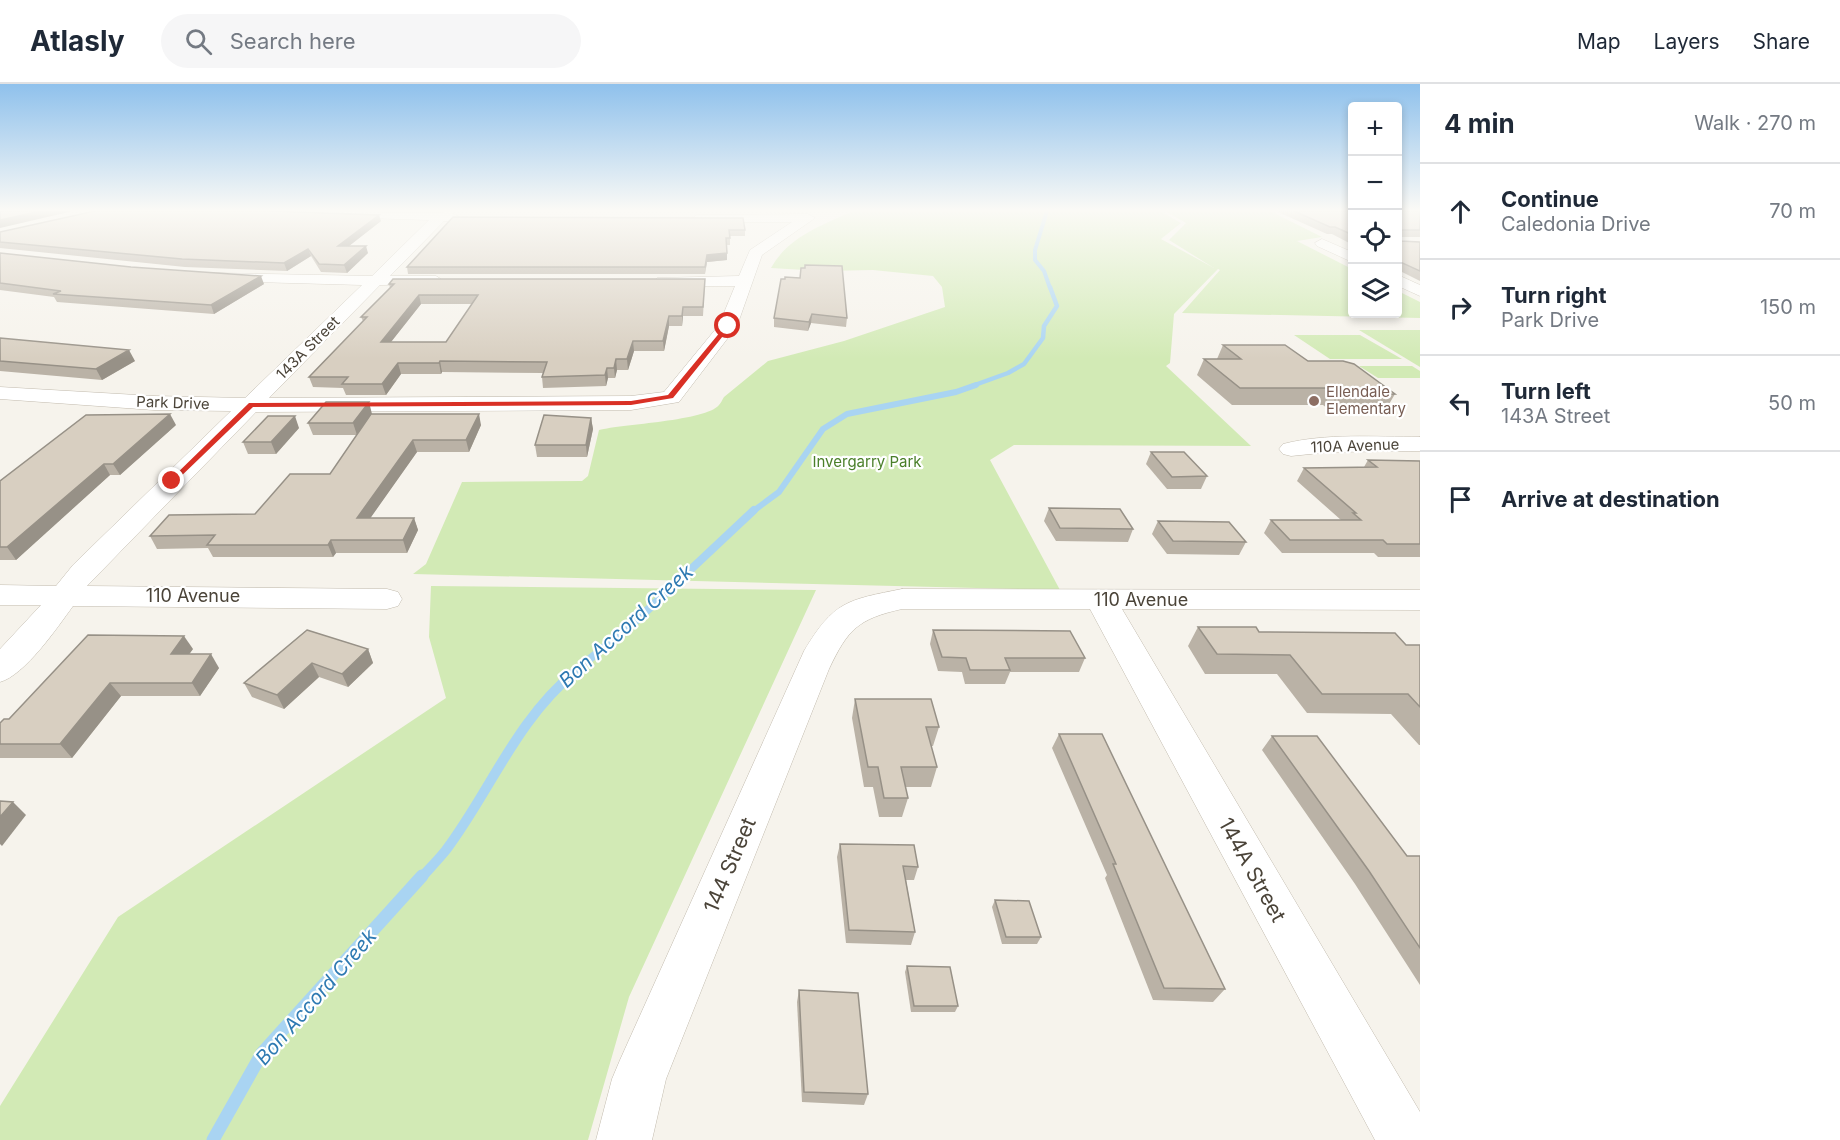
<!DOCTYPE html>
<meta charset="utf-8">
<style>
body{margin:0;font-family:Inter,sans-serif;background:#f6f6f7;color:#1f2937}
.controls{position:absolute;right:18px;top:18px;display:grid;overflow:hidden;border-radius:6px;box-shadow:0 3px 9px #0003}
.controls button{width:54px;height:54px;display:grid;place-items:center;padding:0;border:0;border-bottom:2px solid #e0e1e3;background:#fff;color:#1f2937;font:30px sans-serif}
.stop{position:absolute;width:18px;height:18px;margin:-14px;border:4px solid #d93025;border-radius:50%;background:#fff}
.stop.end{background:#d93025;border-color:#fff;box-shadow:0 2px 6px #0008}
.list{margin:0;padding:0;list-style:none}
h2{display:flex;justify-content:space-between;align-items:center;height:78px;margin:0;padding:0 24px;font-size:26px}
h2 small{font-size:20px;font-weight:400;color:#747a83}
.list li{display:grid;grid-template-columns:39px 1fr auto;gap:18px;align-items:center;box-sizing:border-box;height:96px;padding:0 24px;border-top:2px solid #e0e1e3}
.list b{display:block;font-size:22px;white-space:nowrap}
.list p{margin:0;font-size:20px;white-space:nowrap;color:#747a83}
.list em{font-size:20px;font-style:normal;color:#747a83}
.icon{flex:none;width:33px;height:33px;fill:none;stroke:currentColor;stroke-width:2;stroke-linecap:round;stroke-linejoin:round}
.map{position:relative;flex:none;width:1420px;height:1056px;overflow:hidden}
header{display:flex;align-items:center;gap:36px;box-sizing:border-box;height:84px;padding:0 30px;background:#fff;border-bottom:2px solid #e0e1e3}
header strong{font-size:28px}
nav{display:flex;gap:33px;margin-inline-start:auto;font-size:21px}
.search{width:420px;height:54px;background:#f6f6f7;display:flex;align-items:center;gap:15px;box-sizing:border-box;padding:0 21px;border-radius:33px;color:#747a83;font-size:22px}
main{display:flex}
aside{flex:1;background:#fff}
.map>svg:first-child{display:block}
.green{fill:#d2eab5}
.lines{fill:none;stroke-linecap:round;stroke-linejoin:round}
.stream-far5{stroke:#a9d4f2;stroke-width:4}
.stream-far4{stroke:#a9d4f2;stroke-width:4.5}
.stream-far3{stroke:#a9d4f2;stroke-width:6}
.stream-far2{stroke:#a9d4f2;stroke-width:8}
.stream-far1{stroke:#a9d4f2;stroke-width:10}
.stream{stroke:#a9d4f2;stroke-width:13}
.minor-casing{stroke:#c2bbae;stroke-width:1}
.minor{fill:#fff;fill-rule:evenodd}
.wall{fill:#bab2a6;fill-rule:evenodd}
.shaded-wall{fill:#979187}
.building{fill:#d8cfc1;stroke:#979187;stroke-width:1.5;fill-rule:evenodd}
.route{fill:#d93025}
.education-dot{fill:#8d6e63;stroke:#fff;stroke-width:2}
.labels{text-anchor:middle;stroke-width:4.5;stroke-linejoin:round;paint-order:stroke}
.far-street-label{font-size:15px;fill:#4b4439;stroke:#fff}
.far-education-label{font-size:15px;fill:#785e54;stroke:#fff;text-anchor:start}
.far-park-label{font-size:15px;fill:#4a7f2a;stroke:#fff}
.street-label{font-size:18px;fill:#4b4439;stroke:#fff}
.water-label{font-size:20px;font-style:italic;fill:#2e7ab2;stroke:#fff}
.near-street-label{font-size:21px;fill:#4b4439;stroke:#fff}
</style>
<header>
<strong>Atlasly</strong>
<div class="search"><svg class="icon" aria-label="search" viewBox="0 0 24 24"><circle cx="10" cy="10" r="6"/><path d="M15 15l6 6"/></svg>Search here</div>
<nav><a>Map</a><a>Layers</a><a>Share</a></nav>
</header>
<main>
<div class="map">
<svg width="1420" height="1056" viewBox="0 0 1420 1056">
<rect width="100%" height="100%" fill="#f6f3ec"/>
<!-- green -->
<g class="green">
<path d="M 853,127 L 1160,127 L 1181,139 L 1161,155 L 1214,184 L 1169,156 L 1186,139 L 1165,127 L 1270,127 L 1322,153 L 1297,157 L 1352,185 L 1352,230 L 1398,230 L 1398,207 L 1420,218 L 1420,234 L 1182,229 L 1220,186 L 1218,185 L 1174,230 L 1170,279 L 1166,282 L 1251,362 L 1014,361 L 990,376 L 1060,506 L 413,490 L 426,480 L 462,398 L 582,397 L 588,392 L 599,346 C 623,340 706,337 719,321 C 721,319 722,316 724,313 L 768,277 L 844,257 L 945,223 L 942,203 L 933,192 L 873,186 L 822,187 L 771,184 C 789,152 821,142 853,127 Z"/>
<polygon points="1359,246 1420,246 1420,283"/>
<polygon points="1294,251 1360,251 1402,275 1330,275"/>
<polygon points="1359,282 1412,282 1420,287 1420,294 1378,294"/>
<polygon points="431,502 816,506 629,913 588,1056 0,1056 0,1022 118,833 446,614 429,553"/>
</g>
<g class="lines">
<!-- stream-far5 -->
<polyline class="stream-far5" points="1047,127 1035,166 1035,176 1044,187 1050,204"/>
<!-- stream-far4 -->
<polyline class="stream-far4" points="972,302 1008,289 1024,280 1043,254 1044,242 1057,222 1050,203"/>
<!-- stream-far3 -->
<polyline class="stream-far3" points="752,428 779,408 823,345 847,330 956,308 976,301"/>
<!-- stream-far2 -->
<polyline class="stream-far2" points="574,588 638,535 754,426"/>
<!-- stream-far1 -->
<path class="stream-far1" d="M 421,794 C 429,785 438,776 446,766 C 491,706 516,636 576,587"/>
<!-- stream -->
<polyline class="stream" points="213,1056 262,969 422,792"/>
<defs>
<g id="minor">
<path d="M 262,127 L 437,129 L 452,127 L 451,129 L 460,133 L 453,137 L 444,137 L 390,192 L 436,192 L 444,197 L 442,200 L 380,201 L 269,314 L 631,312 L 664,308 L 719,241 L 735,202 L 663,202 L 655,197 L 657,194 L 739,192 L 750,166 L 792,138 L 701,138 L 696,137 L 694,134 L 696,131 L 808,130 L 815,134 L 762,171 L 737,242 L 679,318 L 631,326 L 256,328 L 87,502 L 387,505 L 398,508 L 402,515 L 398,522 L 387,525 L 73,522 C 57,544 25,591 0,598 L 0,565 L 41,521 L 0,521 L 0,501 L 56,502 L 73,481 L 231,327 L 154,326 L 0,315 L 0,303 L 154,312 L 245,314 L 362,201 L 219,197 L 211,192 L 213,189 L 372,192 L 429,136 L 268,131 Z"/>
<polygon points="1322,155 1352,168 1352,178 1317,162 1315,159"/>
<polygon points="1398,191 1420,201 1420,212 1398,202"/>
<path d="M 1420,353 L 1420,367 L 1330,368 L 1291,372 L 1283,370 L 1279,365 L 1283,360 C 1326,349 1375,353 1420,353 Z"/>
<path d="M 902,505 L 1420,506 L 1420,526 L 1122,525 L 1420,1028 L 1420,1056 L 1375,1056 L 1090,525 L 902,525 C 858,535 848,545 829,585 L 666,995 L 652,1056 L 596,1056 L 612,995 L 620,976 L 804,567 C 834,517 847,516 902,505 Z"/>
</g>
</defs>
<!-- minor casing -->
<use href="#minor" class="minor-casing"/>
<!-- minor -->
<use href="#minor" class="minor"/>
</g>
<!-- wall -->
<g class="wall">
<polygon points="1279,127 1353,127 1353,161 1332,150 1327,150 1278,128"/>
<polygon points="1398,127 1420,127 1420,153 1400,153 1400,157 1420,158 1420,197 1398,186"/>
<polygon points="453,133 745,146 745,152 730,152 730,161 727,161 727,176 707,178 705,190 408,190 407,183"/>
<polygon points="381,137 349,162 368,169 347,189 321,188 311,172 287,187 185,183 0,164 0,148"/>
<polygon points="0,169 264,200 214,230 57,218 54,213 0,206"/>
<path d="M 705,195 L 703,232 L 683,232 L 682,242 L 669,242 L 664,267 L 634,267 L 628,286 L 617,286 L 615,294 L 608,294 L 606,302 L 543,304 L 542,293 L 543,289 L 442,288 L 441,290 L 401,290 L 386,311 L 346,311 L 343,304 L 313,303 L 309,293 L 363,237 L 361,233 L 390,204 L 389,200 ZM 421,220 L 472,220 L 446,258 L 391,258 Z"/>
<polygon points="781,195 847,234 846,243 811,239 808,247 774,243 774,234"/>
<polygon points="0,254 135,277 102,296 0,287"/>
<polygon points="1223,261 1308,277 1395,310 1385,327 1332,328 1323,321 1232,321 1197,291 1204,275 1217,275"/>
<polygon points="372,330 481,341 469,368 417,368 370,434 414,434 418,446 407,469 336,469 333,473 213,473 208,464 157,465 150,452 255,430 330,390 357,351 313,351 308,339"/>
<polygon points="591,334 593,345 587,373 537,373 535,361"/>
<polygon points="176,341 120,391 110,391 16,476 0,476 0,397"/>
<polygon points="299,344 276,370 248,370 243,358"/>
<polygon points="1151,368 1207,392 1201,405 1167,405 1146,380"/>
<polygon points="1368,376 1420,377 1420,473 1378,473 1374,469 1282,469 1264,449 1271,436 1341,436 1297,397 1304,384 1364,383"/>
<polygon points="1049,424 1133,445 1128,458 1056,457 1044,437"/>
<polygon points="1158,437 1246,458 1239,471 1167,470 1152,450"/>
<polygon points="1198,543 1406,561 1420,561 1420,661 1419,661 1391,630 1307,629 1277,590 1205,590 1188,562"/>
<polygon points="307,546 368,565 373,579 348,603 319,593 284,625 252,613 244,599"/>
<polygon points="933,546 1085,574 1079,588 1010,588 1005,600 965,600 962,588 938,587 930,560"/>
<polygon points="193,565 189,570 219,584 200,612 121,612 72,674 0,674 0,639 9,635"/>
<polygon points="855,615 939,643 933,662 931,662 937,683 931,703 905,703 908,714 902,733 879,733 873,703 864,703 852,634"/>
<polygon points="1059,650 1225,905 1213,918 1153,916 1105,794 1107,791 1052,664"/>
<polygon points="1272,652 1407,772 1420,772 1420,901 1355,800 1262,666"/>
<polygon points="840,760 918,783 914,796 906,796 915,848 911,861 846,859 837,773"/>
<polygon points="995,816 1041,853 1037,860 1002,860 992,823"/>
<polygon points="907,882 958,922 955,928 911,928 905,888"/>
<polygon points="799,906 868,1010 864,1021 802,1018 797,918"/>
</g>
<!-- shaded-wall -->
<g class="shaded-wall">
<polygon points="41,127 73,127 0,144 0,136"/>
<polygon points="379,131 381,137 340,169 338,162"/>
<polygon points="366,162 368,169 347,189 344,181"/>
<polygon points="308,165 311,172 287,187 284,179"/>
<polygon points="727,169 727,176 707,178 705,190 707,171"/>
<polygon points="261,192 264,200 214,230 211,221"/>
<polygon points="419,211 421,220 383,268 381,258"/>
<polygon points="683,223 683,232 682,242 682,232"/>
<polygon points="812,230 811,239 808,247 809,238"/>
<polygon points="669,232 669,242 664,267 663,257"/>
<polygon points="633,257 634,267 628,286 627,275"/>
<polygon points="129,266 135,277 102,296 96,285"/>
<polygon points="616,275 617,286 615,294 614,284"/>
<polygon points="440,277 442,288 441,290 439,279"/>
<polygon points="398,279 401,290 386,311 382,300"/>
<polygon points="607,284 608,294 606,302 605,291"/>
<polygon points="369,318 372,330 357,351 353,339"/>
<polygon points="170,330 176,341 120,391 113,380"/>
<polygon points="479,330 481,341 469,368 466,356"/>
<polygon points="295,332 299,344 276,370 271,358"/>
<polygon points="591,334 593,345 587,373 586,361"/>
<polygon points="413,356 417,368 362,446 357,434"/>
<polygon points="104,380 110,391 16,476 7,463"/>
<polygon points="414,434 418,446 407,469 403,456"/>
<polygon points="331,456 336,469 333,473 328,461"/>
<polygon points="184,552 193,565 179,584 171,570"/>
<polygon points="368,565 373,579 348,603 342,590"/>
<polygon points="211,570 219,584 200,612 192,599"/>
<polygon points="312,579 319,593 284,625 277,611"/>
<polygon points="110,599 121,612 72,674 60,660"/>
<polygon points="13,718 26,731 2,762 0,760 0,733"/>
</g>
<!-- building -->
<g class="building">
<polygon points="0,127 41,127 0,136"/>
<polygon points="95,127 268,127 379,131 338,162 366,162 344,181 319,180 308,165 284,179 182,175 0,158 0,148"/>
<polygon points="1294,127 1353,127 1353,151 1335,143 1330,143"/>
<polygon points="1398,127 1420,127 1420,146 1402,146 1400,148 1400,157 1420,158 1420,187 1398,177"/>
<polygon points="453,133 743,134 745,146 729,146 730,154 726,154 727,169 707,171 705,183 407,183"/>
<polygon points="0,169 131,183 261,192 211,221 53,210 61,207 0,199"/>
<polygon points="805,181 842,182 847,234 812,230 809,238 774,234 781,195 785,195 785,193 800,194 801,184 805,184"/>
<path d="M 393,195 L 705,195 L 703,223 L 683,223 L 682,232 L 669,232 L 663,257 L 633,257 L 627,275 L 616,275 L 614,284 L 607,284 L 605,291 L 542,293 L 547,278 L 440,277 L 439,279 L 398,279 L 382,300 L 342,300 L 348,293 L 309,293 L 367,233 L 361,233 L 394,200 L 389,200 ZM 419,211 L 478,211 L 446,258 L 381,258 Z"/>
<polygon points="0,254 129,266 96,285 0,277"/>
<polygon points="1223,261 1285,261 1308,277 1343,277 1354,280 1395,310 1342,311 1333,304 1240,304 1204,275 1241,275"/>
<polygon points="326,318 369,318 353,339 308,339"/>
<polygon points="170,330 113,380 104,380 7,463 0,463 0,397 86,331"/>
<polygon points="371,330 479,330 466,356 413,356 357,434 414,434 403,456 331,456 328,461 207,461 215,451 150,452 169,431 255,430 290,390 330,390"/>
<polygon points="544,331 591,334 586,361 535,361"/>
<polygon points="268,332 295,332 271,358 243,358"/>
<polygon points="1151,368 1184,368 1207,392 1172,393"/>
<polygon points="1368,376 1420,377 1420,460 1387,460 1383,456 1290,456 1271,436 1361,436 1353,429 1356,429 1304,384 1377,383"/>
<polygon points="1049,424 1120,425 1133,445 1060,444"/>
<polygon points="1158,437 1229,438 1246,458 1173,457"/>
<polygon points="1198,543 1256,543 1259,548 1395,549 1406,561 1420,561 1420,623 1408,610 1322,610 1290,571 1217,570"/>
<polygon points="307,546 368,565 342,590 312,579 277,611 244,599"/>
<polygon points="933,546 1070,547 1085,574 1005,574 1010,586 970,586 966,574 942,573"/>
<polygon points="88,551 184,552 171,570 211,570 192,599 110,599 60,660 0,660 0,639 4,635 9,635"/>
<polygon points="855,615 931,615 939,643 926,643 937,683 901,683 908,714 884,714 878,683 868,683"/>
<polygon points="1059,650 1102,650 1225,905 1164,904 1113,780 1116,780"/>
<polygon points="1272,652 1317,652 1407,772 1420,772 1420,864 1369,787"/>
<polygon points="0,717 13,718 0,733"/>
<polygon points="840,760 914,761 918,783 903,782 915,848 849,846"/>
<polygon points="995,816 1029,817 1041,853 1006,853"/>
<polygon points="907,882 950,883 958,922 914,922"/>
<polygon points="799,906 858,909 868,1010 804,1008"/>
</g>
<!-- sky -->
<linearGradient id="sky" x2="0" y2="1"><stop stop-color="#8fc1ec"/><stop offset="0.46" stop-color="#fbfaf6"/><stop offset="1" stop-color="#fbfaf6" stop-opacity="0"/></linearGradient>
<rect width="1420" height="275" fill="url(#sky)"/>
<!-- route -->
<polygon class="route" points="726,241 731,242 673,314 631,321 253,323 175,398 169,397 249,319 631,317 668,311"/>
<!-- markers -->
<circle class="education-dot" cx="1314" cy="317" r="6"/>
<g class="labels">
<!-- far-street labels -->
<g class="far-street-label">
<text transform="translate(308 264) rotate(-45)" y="5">143A Street</text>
<text transform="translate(173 319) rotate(2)" y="5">Park Drive</text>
<text transform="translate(1355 362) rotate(-2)" y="5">110A Avenue</text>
</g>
<!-- far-education labels -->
<g class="far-education-label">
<text x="1326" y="313">Ellendale<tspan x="1326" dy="17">Elementary</tspan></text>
</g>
<!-- far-park labels -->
<g class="far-park-label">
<text x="867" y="383">Invergarry Park</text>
</g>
<!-- street labels -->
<g class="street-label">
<text x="193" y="518">110 Avenue</text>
<text x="1141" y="522">110 Avenue</text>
</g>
<!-- water labels -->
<g class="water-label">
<text transform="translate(626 542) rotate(-42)" y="7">Bon Accord Creek</text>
<text transform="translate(316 913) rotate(-49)" y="7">Bon Accord Creek</text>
</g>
<!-- near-street labels -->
<g class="near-street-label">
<text transform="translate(730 781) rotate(-67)" y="7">144 Street</text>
<text transform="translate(1252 786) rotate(61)" y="7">144A Street</text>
</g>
</g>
</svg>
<div class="controls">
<button>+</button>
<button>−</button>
<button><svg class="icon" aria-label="locate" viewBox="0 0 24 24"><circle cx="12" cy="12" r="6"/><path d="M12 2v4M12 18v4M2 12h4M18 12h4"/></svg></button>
<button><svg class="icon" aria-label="layers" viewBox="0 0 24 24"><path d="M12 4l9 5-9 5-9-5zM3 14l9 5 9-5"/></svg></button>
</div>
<div class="stop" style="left:728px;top:242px"></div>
<div class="stop end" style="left:172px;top:397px"></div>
</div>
<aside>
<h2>4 min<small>Walk · 270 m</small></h2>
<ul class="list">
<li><svg class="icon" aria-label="ahead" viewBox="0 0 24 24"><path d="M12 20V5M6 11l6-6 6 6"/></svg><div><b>Continue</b><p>Caledonia Drive</p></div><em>70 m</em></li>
<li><svg class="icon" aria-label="right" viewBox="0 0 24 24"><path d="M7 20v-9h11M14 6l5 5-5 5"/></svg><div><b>Turn right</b><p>Park Drive</p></div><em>150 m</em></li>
<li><svg class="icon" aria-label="left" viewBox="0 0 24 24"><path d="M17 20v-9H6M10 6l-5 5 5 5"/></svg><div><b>Turn left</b><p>143A Street</p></div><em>50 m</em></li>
<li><svg class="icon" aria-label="arrive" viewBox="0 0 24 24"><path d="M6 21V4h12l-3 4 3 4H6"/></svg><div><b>Arrive at destination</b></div></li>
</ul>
</aside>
</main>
